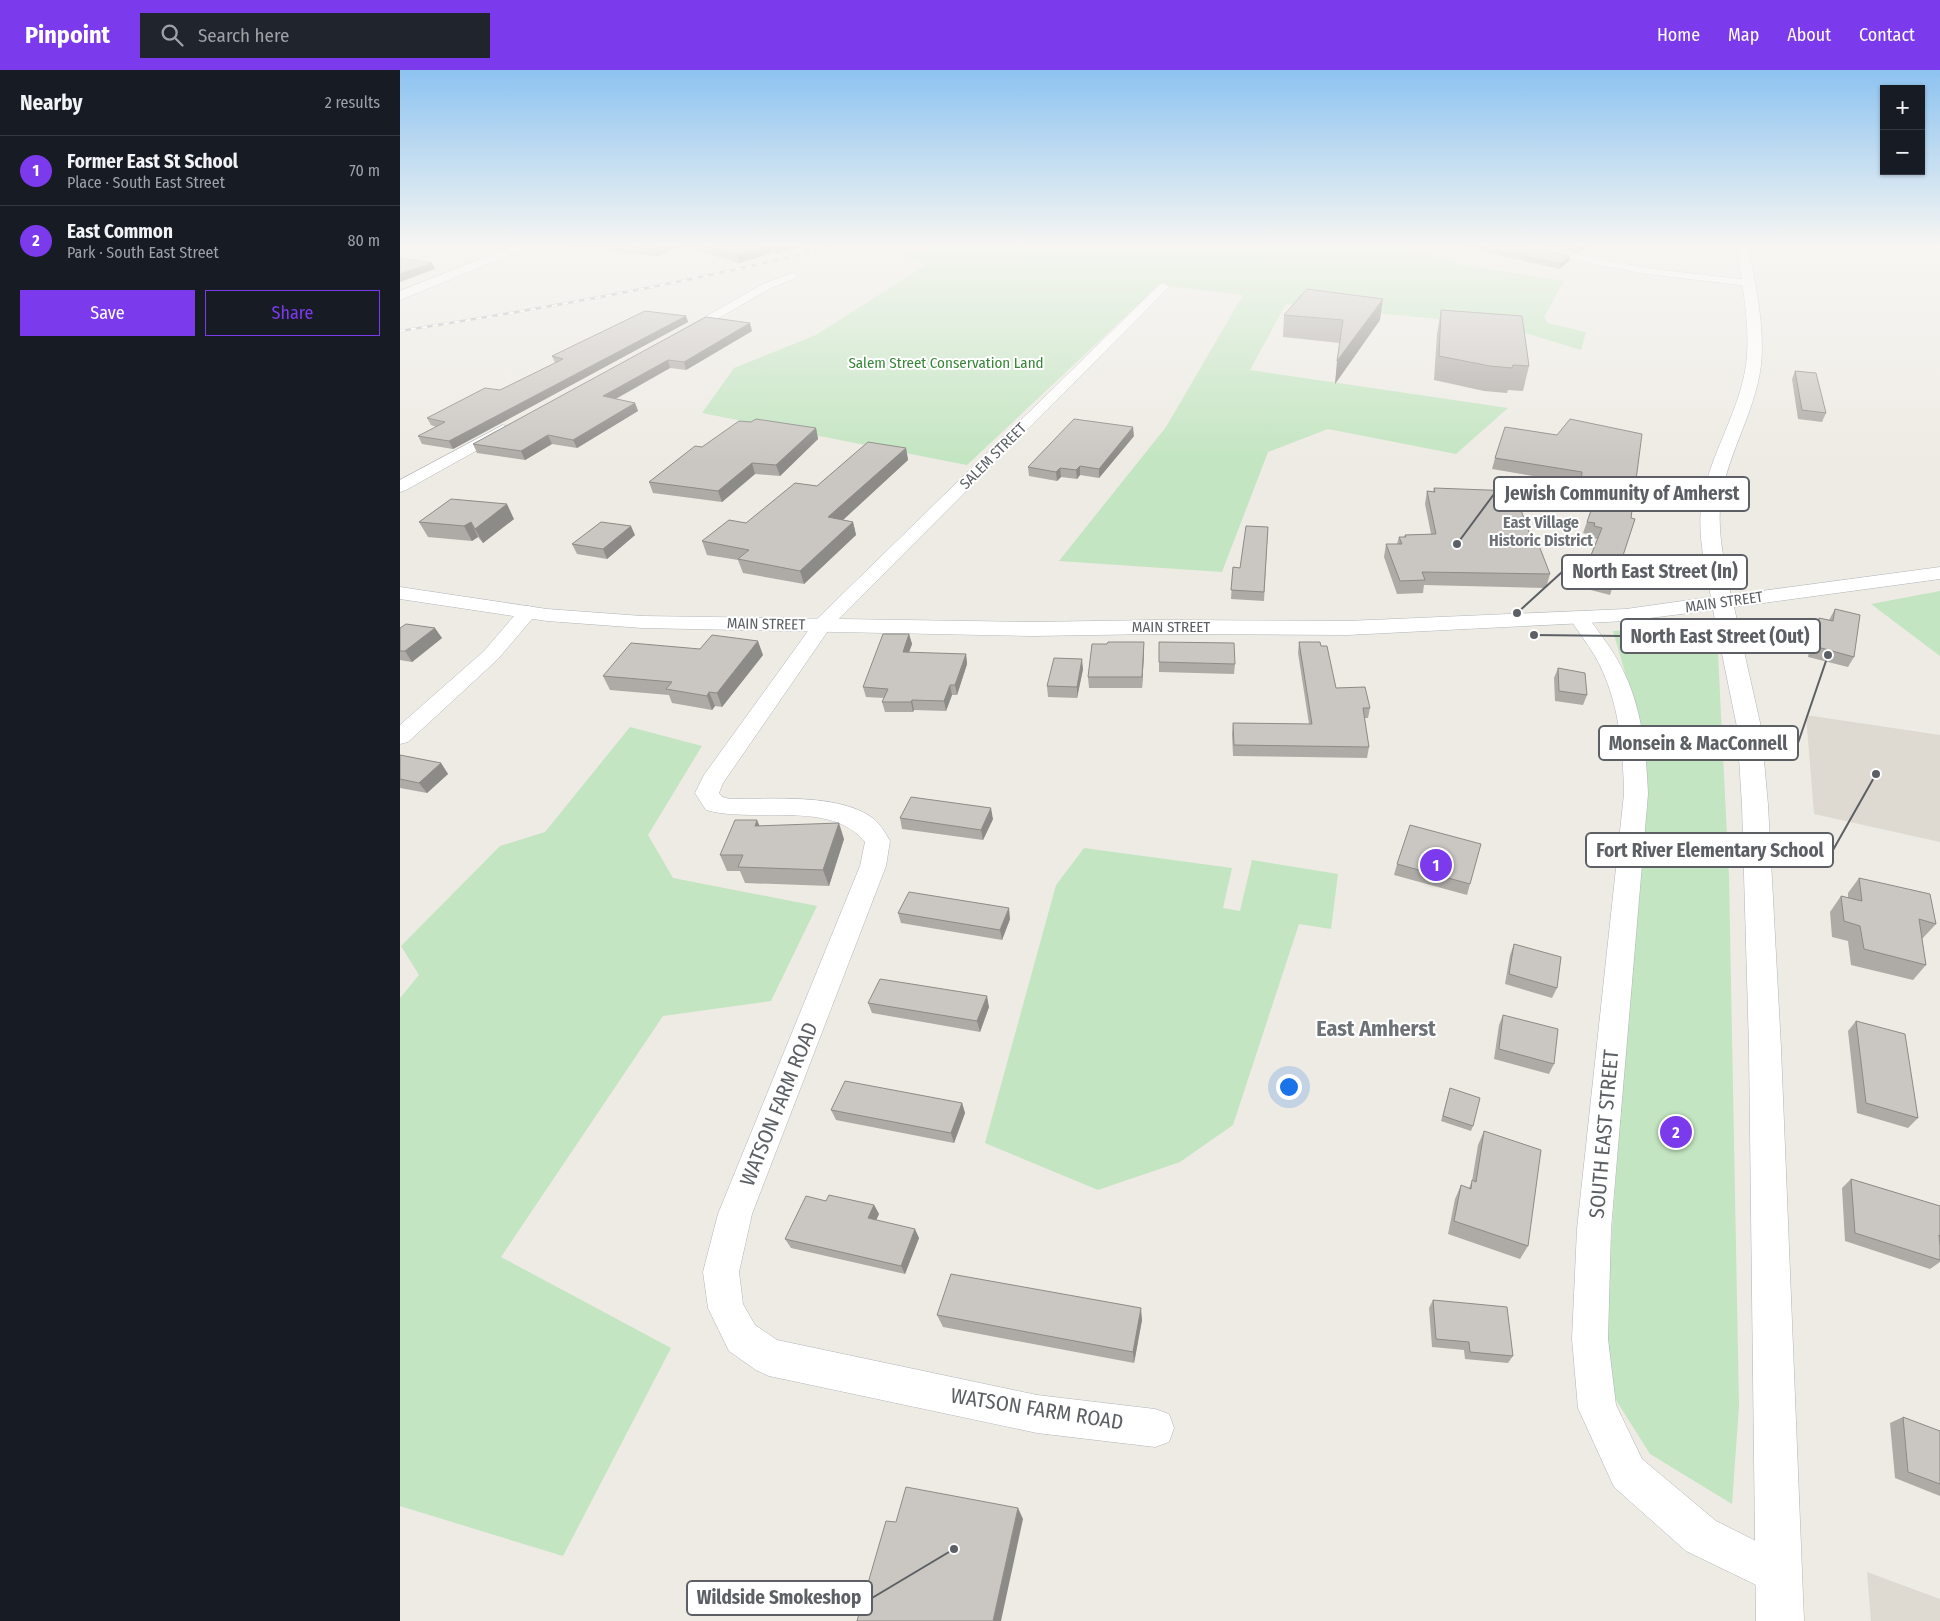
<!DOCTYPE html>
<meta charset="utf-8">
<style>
body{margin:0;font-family:"Fira Sans Condensed",sans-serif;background:#20242c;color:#f1f3f6}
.controls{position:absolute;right:15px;top:15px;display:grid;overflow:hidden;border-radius:0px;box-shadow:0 1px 4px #0004}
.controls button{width:45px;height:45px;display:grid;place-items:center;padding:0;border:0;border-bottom:1px solid #363941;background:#171b24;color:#f1f3f6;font:25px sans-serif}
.you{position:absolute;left:888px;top:1016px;width:18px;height:18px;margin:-12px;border:4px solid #fff;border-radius:50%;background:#1a73e8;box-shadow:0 0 0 8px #1a73e833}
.badge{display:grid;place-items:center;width:32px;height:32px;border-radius:50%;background:#7c3aed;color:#fff;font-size:16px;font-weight:700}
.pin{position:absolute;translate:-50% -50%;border:2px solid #fff;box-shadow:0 1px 5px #0006}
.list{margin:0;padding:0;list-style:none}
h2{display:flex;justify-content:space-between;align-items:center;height:65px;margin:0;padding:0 20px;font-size:21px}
h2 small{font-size:16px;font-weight:400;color:#9ea1a6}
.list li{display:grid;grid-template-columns:32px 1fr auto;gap:15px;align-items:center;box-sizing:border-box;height:70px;padding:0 20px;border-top:1px solid #363941}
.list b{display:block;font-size:19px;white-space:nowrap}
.list p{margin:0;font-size:16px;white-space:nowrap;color:#9ea1a6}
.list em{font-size:16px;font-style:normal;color:#9ea1a6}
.actions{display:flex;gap:10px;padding:15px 20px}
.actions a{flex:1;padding:11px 0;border:1px solid #7c3aed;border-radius:0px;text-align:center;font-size:18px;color:#7c3aed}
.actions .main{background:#7c3aed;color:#fff}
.icon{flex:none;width:28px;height:28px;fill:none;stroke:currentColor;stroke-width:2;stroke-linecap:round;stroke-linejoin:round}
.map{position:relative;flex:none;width:1540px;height:1551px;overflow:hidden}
header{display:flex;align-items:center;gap:30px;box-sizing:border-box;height:70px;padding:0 25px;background:#7c3aed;color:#fff}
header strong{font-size:24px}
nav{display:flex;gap:28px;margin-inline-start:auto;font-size:18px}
.search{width:350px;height:45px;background:#20242c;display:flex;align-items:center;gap:12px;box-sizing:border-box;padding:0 18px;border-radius:0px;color:#9ea1a6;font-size:19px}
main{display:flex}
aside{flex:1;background:#171b24}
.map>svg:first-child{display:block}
.education{fill:#dedad2}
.green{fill:#c3e5c1}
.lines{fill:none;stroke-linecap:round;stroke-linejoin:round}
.minor-casing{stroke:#b1b5b9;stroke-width:1}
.tertiary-casing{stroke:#b1b5b9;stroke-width:1}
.secondary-casing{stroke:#b0b4b9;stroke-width:1}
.minor{fill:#fff;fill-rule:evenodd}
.tertiary{fill:#fff;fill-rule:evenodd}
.secondary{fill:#fff;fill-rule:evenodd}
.rail-casing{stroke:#b2b3b4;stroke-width:2.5}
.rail{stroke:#fff;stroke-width:2;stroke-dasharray:5.5;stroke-linecap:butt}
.wall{fill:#aeaaa6}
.shaded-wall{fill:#8d8b87}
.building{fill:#cac6c1;stroke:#8d8b87}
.labels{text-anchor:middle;stroke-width:4;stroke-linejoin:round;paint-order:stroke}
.far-park-label{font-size:15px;fill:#398639;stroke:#fff}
.far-street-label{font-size:15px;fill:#5c6064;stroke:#fff}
.far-neighbourhood-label{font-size:16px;font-weight:bold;fill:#6d7276;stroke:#fff}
.near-street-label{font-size:21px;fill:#5c6064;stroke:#fff}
.district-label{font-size:22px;font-weight:bold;fill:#6d7276;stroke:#fff}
.leader{fill:none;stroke:#5c6064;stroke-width:2}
.callout-dot{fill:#5c6064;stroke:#fff;stroke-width:2}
.callout{fill:#fff;stroke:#5c6064;stroke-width:2}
.callout-label{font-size:19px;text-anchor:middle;font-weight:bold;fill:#5c6064}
</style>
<header>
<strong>Pinpoint</strong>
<div class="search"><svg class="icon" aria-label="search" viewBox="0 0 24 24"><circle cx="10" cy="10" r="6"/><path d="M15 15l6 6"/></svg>Search here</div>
<nav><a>Home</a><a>Map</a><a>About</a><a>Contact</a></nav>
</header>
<main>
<aside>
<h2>Nearby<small>2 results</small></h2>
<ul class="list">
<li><span class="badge">1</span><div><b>Former East St School</b><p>Place · South East Street</p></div><em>70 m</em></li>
<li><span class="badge">2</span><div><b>East Common</b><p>Park · South East Street</p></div><em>80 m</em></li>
</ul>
<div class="actions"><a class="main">Save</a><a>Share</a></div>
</aside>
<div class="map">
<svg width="1540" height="1551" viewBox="0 0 1540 1551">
<rect width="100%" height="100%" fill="#eeebe4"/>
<!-- education -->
<g class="education">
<polygon points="1406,645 1540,665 1540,772 1414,744"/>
<polygon points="1467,1502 1540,1529 1540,1551 1471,1551"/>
</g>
<!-- green -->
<g class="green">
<polygon points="539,174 995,174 1063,195 1164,211 1144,247 1148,253 1186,262 1181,280 1098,255 886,234 850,300 1108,338 1056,384 928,359 868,382 822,502 659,491 766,357 843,225 759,215 567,395 302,343 334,298 416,265 527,194 503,186"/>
<polygon points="1246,174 1299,174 1301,183"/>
<polygon points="1540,521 1540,586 1471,534"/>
<polygon points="1274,557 1303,566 1318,584 1329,806 1339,1336 1332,1434 1250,1384 1216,1330 1204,1272 1234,853 1233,630 1213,561"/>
<polygon points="230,657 302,676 248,765 273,808 417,836 371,931 263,946 101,1187 271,1278 163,1486 0,1436 0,928 19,905 1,876 100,776 145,762"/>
<polygon points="684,778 832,798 823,838 840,841 852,790 938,804 931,859 899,854 833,1055 780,1092 698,1120 585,1073 656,815"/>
</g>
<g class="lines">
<defs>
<g id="minor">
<path d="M 110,174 L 130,174 C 126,179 113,179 110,174 Z"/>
<polygon points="1102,174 1122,174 1246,198 1348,210 1354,213 1348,216 1246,204 1107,177"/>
<polygon points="392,203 396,204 398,206 396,208 371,218 284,268 274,268 273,265 363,214"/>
<path d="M 763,213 L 767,215 L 769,217 L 767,219 L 430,558 L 323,713 L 319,723 L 322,727 L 330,729 C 371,729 441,723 474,749 C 481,755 486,764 490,771 L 486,796 L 352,1144 L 339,1202 L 343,1234 L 355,1255 L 377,1270 L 637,1325 L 755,1339 L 769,1344 L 774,1358 L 769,1372 L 755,1377 L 637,1363 L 369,1306 L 356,1300 L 329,1281 L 308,1238 L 303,1202 L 318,1144 L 460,796 L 465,772 C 431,729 354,754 306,740 L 295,723 L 304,705 L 416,550 L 759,215 Z"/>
<polygon points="103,355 108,357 111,360 108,363 6,420 0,422 0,410"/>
<polygon points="128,536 135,538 138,542 98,589 8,672 0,674 0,655 84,581 121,538"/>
<path d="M 1179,542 L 1186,544 C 1196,559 1208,573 1217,589 C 1241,630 1246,677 1248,724 L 1211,1159 L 1208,1269 L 1216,1335 L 1242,1389 L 1316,1451 L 1394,1490 L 1400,1505 L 1394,1520 L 1379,1526 L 1286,1481 L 1214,1417 L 1178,1338 L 1172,1269 L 1177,1159 L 1224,724 C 1223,676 1219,629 1195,586 C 1187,573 1178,561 1169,548 L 1172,544 Z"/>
</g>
<polygon id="tertiary" points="118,174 134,174 132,176 0,230 0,221"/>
<path id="secondary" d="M 1336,174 L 1348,174 C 1355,214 1365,255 1361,295 C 1355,345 1324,388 1320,438 C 1318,466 1325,497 1331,525 L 1540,497 L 1540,509 L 1334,537 L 1361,657 L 1368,735 L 1381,978 L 1404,1551 L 1356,1551 L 1349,978 L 1342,735 L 1337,657 L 1313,540 L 1226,551 L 947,565 L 755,564 L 633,566 L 242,558 L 147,551 L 0,529 L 0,517 L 147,539 L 242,546 L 633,552 L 755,550 L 947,551 L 1226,539 L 1311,527 C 1305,498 1298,466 1301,437 C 1308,387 1339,344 1346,295 C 1351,255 1342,214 1336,174 Z"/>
</defs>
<!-- minor casing -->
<use href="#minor" class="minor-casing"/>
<!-- tertiary casing -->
<use href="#tertiary" class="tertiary-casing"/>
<!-- secondary casing -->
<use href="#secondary" class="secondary-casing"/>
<!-- minor -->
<use href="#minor" class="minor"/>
<!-- tertiary -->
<use href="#tertiary" class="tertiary"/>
<!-- secondary -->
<use href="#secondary" class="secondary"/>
<defs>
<path id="rail" d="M 0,261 C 149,238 297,211 444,174"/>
</defs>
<!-- rail casing -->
<use href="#rail" class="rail-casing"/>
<!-- rail -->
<use href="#rail" class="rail"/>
</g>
<!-- wall -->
<g class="wall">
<polygon points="145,174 410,174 376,184 372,183 339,193 281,176 257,186"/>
<polygon points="1051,174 1107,174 1170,186 1169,191 1159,199"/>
<polygon points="1130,174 1188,174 1187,177 1179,183"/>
<polygon points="1041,240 1129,296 1123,321 1108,320 1107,323 1084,321 1034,310 1037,264"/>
<polygon points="884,245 980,250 935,314 940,273 883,267"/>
<polygon points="286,246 288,252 53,379 22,374 18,366 36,357 31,355 27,348 100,320 155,293 152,286"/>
<polygon points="306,247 352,261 286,300 270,298 216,329 235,333 238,341 177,378 152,374 125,390 77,383 73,374"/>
<polygon points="1395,301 1426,343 1422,352 1398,349 1392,309"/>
<polygon points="416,358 418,369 380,406 355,404 322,432 253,423 249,412 302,377"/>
<polygon points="1157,365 1231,448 1235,449 1210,525 1179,517 1197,469 1190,467 1191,465 1183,463 1195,429 1193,429 1193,427 1178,424 1179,414 1092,399 1095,388"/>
<polygon points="734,366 699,408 680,405 677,409 661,407 657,411 629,406 628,397"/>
<polygon points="506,378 508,390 443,450 453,452 456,465 404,514 343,503 338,490 307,485 302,471 346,453 417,416"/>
<polygon points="1034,418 1133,473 1150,504 1146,518 1024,515 1023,523 997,524 984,487 986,474 997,474 999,467 1004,467 1005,465 1031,464 1025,434 1027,421 1033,422"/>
<polygon points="114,449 83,473 78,467 72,471 28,467 19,452"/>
<polygon points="868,457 864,531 831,529 833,497 840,498"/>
<polygon points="235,465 207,489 177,484 172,474"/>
<polygon points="1435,539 1454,587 1448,597 1408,587 1414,558 1419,548 1429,550"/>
<polygon points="0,558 42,568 12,592 0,590"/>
<polygon points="509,564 512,574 509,583 566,584 567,594 557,625 552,625 546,641 514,640 513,642 485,642 482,632 484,628 466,627 463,617"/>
<polygon points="899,572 921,576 936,618 970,638 968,648 964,648 969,677 967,688 833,686 832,664 833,653 909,654 898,583"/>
<polygon points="744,582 742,618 689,618 688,607"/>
<polygon points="363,585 322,637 315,636 312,640 272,633 269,625 210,620 203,606"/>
<polygon points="759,592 835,594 834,604 759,602"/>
<polygon points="1158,598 1187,625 1183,635 1155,631 1154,608"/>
<polygon points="683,599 677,628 648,627 647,616"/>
<polygon points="0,685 41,693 48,704 27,723 0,718"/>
<polygon points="500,748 593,749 583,770 502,759"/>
<polygon points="360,756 444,769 429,816 345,813 340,801 327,801 320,785"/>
<polygon points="997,794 1070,814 1067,825 994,805"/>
<polygon points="1459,808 1536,854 1522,869 1526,895 1513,910 1451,895 1448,871 1432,867 1430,842 1441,826 1448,828 1448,823"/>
<polygon points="498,843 610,849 602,870 501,853"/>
<polygon points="1114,874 1157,918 1152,928 1105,914 1110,885"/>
<polygon points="468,933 589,937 580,962 472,943"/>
<polygon points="1103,945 1154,994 1149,1004 1094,989 1099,955"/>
<polygon points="1456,951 1518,1048 1508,1058 1457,1043 1448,961"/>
<polygon points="1050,1018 1073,1056 1071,1061 1041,1051"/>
<polygon points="562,1033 565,1043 554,1073 436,1050 431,1040"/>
<polygon points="1084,1061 1128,1176 1120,1189 1048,1164 1055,1129 1061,1115 1069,1118 1072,1111 1078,1075"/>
<polygon points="1451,1109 1540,1136 1540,1192 1530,1199 1445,1171 1442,1118"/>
<polygon points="426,1131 474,1135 479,1144 476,1150 519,1168 505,1204 391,1178 385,1169"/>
<polygon points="1033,1230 1113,1286 1108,1293 1065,1289 1064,1280 1032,1277 1029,1238"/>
<polygon points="537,1245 742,1250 734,1293 543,1257"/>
<polygon points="1503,1347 1540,1361 1540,1426 1495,1408 1490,1353"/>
</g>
<!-- shaded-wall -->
<g class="shaded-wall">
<polygon points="266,174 280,174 281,176 257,186 254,179"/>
<polygon points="384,174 410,174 376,184 375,177"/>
<polygon points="1186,174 1188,174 1187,177 1179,183 1180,178"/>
<polygon points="370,175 372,183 339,193 337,185"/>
<polygon points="1170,186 1169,191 1159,199 1160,194"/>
<polygon points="32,193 35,199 0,212 0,204"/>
<polygon points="983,229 980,250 935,314 937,291"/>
<polygon points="286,246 288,252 53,379 49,371"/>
<polygon points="350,253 352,261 286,300 284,292"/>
<polygon points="268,290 270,298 206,334 203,326"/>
<polygon points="235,333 238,341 177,378 173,370"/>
<polygon points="733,357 734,366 699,408 699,399"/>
<polygon points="416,358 418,369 380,406 376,395"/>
<polygon points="148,365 152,374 125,390 121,381"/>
<polygon points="506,378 508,390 432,460 428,447"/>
<polygon points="352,393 355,404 322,432 318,421"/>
<polygon points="680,396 680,405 677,409 676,400"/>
<polygon points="660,398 661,407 657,411 656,402"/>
<polygon points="107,434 114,449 83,473 75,459"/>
<polygon points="71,452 78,467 72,471 64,456"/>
<polygon points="453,452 456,465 404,514 400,501"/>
<polygon points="231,456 235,465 207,489 203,479"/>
<polygon points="35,558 42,568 12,592 5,581"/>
<polygon points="509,564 512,574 505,592 503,582"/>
<polygon points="358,571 363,585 322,637 317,623"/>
<polygon points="744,572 744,582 742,618 742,607"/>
<polygon points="566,584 567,594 557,625 555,615"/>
<polygon points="682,589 683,599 677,628 677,617"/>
<polygon points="550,615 552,625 546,641 544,631"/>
<polygon points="309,622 315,636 312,640 307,626"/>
<polygon points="512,630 514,640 513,642 511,632"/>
<polygon points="41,693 48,704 27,723 19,713"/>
<polygon points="591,738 593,749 583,770 581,760"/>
<polygon points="357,750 364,766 355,756"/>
<polygon points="439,753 444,769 429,816 423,800"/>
<polygon points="609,838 610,849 602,870 600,860"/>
<polygon points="587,926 589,937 580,962 577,951"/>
<polygon points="562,1033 565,1043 554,1073 551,1063"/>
<polygon points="474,1135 479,1144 473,1157 468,1148"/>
<polygon points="515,1159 519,1168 505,1204 501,1196"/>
<polygon points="741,1238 742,1250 734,1293 733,1282"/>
<polygon points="618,1438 623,1449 601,1551 593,1551"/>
</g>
<!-- building -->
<g class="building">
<polygon points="209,174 266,174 254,179"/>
<polygon points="297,174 384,174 375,177 370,175 337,185"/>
<polygon points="1072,174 1107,174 1170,186 1160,194"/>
<polygon points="1156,174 1186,174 1180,178"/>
<polygon points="0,188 32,193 0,204"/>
<polygon points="907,219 983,229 937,291 943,250 884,245"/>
<polygon points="1041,240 1122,246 1129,296 1113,295 1112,298 1090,296 1039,286"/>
<polygon points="245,241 286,246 49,371 18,366 45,352 27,348 85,318 100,320 163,289 152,286"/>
<polygon points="306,247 350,253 284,292 268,290 203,326 235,333 173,370 148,365 121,381 73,374"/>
<polygon points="1395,301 1416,303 1426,343 1402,340"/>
<polygon points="356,349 416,358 376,395 352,393 318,421 249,412 295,376 302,377 339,351 351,352"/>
<polygon points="674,349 733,357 699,399 680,396 676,400 660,398 656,402 628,397"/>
<polygon points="1170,349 1242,364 1231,448 1235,449 1214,513 1183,505 1202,458 1194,456 1195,453 1187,452 1199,418 1196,417 1197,415 1181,413 1182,402 1095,388 1105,357 1157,365"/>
<polygon points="468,372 506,378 428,447 453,452 400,501 338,489 349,480 302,471 329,450 346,453 395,413 417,416"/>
<polygon points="1034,418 1114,421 1133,473 1138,473 1150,504 1022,502 1025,510 1000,511 986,474 1002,474 999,467 1006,467 1005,465 1036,464 1027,421 1035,422"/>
<polygon points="51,429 107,434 75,459 71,452 64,456 19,452"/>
<polygon points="201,452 231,456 203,479 172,474"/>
<polygon points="846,456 868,457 864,522 831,520 833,497 840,498"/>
<polygon points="1435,539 1460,545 1454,587 1414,576 1419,548 1433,551"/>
<polygon points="6,554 35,558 5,581 0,581 0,558"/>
<polygon points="483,564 509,564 503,582 566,584 555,615 550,615 544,631 512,630 511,632 482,632 488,619 463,617"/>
<polygon points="312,565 358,571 317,623 309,622 307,626 266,619 272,612 203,606 231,573 300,579"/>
<polygon points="708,572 744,572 742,607 688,607 692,574 707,574"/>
<polygon points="759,572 834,573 835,594 759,592"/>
<polygon points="899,572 920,572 921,576 927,576 936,618 965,617 970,638 963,638 969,677 834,675 833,653 912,654"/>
<polygon points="654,588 682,589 677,617 647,616"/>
<polygon points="1158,598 1185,603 1187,625 1159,621"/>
<polygon points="0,685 41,693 19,713 0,709"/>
<polygon points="511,727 591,738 581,760 500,748"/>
<polygon points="335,750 357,750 355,756 439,753 423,800 338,797 343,785 320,785"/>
<polygon points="1010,755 1081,774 1070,814 997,794"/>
<polygon points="1459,808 1530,824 1536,854 1519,849 1526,895 1464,879 1460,856 1444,851 1441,826 1462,831"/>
<polygon points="509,822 609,838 600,860 498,843"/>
<polygon points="1114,874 1161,887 1157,918 1109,904"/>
<polygon points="480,909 587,926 577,951 468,933"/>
<polygon points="1103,945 1158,959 1154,994 1099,979"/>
<polygon points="1456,951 1505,964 1518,1048 1466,1033"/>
<polygon points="445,1011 562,1033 551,1063 431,1040"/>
<polygon points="1050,1018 1080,1028 1073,1056 1043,1046"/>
<polygon points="1084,1061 1141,1080 1128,1176 1054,1151 1061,1115 1071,1119 1072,1110 1076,1112"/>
<polygon points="1451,1109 1540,1136 1540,1166 1539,1165 1540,1176 1540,1190 1455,1163"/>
<polygon points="429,1125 474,1135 468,1148 515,1159 501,1196 385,1169 406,1126 426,1131"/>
<polygon points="551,1204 741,1238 733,1282 537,1245"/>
<polygon points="1033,1230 1107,1237 1113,1286 1070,1282 1069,1272 1036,1269"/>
<polygon points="1503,1347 1540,1361 1540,1414 1508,1402"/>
<polygon points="506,1417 618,1438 593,1551 457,1551 486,1451 496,1452"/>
</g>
<!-- sky -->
<linearGradient id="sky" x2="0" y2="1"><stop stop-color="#8dc3f0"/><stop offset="0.45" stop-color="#f7f6f3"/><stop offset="1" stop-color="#f7f6f3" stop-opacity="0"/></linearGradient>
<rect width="1540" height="391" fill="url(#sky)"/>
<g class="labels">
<!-- far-park labels -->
<g class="far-park-label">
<text x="546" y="298">Salem Street Conservation Land</text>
</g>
<!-- far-street labels -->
<g class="far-street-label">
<text transform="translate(593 386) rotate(-45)" y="5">SALEM STREET</text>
<text transform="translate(1324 532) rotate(-8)" y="5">MAIN STREET</text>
<text transform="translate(366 554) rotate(1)" y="5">MAIN STREET</text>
<text x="771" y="562">MAIN STREET</text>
</g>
<!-- far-neighbourhood labels -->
<g class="far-neighbourhood-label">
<text x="1141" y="458">East Village<tspan x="1141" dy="18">Historic District</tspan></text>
</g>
<!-- near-street labels -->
<g class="near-street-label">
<text transform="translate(379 1034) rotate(-68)" y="7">WATSON FARM ROAD</text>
<text transform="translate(1204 1064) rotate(-85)" y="7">SOUTH EAST STREET</text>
<text transform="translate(637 1339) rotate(9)" y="7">WATSON FARM ROAD</text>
</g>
<!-- district labels -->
<g class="district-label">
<text x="976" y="966">East Amherst</text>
</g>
</g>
<!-- callouts -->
<path class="leader" d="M1057 474L1094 424M1117 543L1162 502M1134 565L1221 566M1428 585L1398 673M1476 704L1433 780M554 1479L472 1528"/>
<g class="callout-dot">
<circle cx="1057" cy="474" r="5"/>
<circle cx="1117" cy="543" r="5"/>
<circle cx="1134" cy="565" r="5"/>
<circle cx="1428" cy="585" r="5"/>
<circle cx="1476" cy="704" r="5"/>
<circle cx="554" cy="1479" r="5"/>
</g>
<g class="callout">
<rect x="1094" y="407" width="255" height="34" rx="5"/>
<rect x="1162" y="485" width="185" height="34" rx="5"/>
<rect x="1221" y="549" width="199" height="34" rx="5"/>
<rect x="1199" y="656" width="199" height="34" rx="5"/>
<rect x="1186" y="763" width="247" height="34" rx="5"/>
<rect x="287" y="1511" width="185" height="34" rx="5"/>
</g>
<g class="callout-label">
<text x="1222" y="430">Jewish Community of Amherst</text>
<text x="1255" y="508">North East Street (In)</text>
<text x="1320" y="573">North East Street (Out)</text>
<text x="1298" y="680">Monsein &amp; MacConnell</text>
<text x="1310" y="787">Fort River Elementary School</text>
<text x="379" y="1534">Wildside Smokeshop</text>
</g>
</svg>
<div class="controls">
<button>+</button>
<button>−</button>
</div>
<div class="you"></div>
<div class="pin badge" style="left:1036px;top:795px">1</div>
<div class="pin badge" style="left:1276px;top:1062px">2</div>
</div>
</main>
